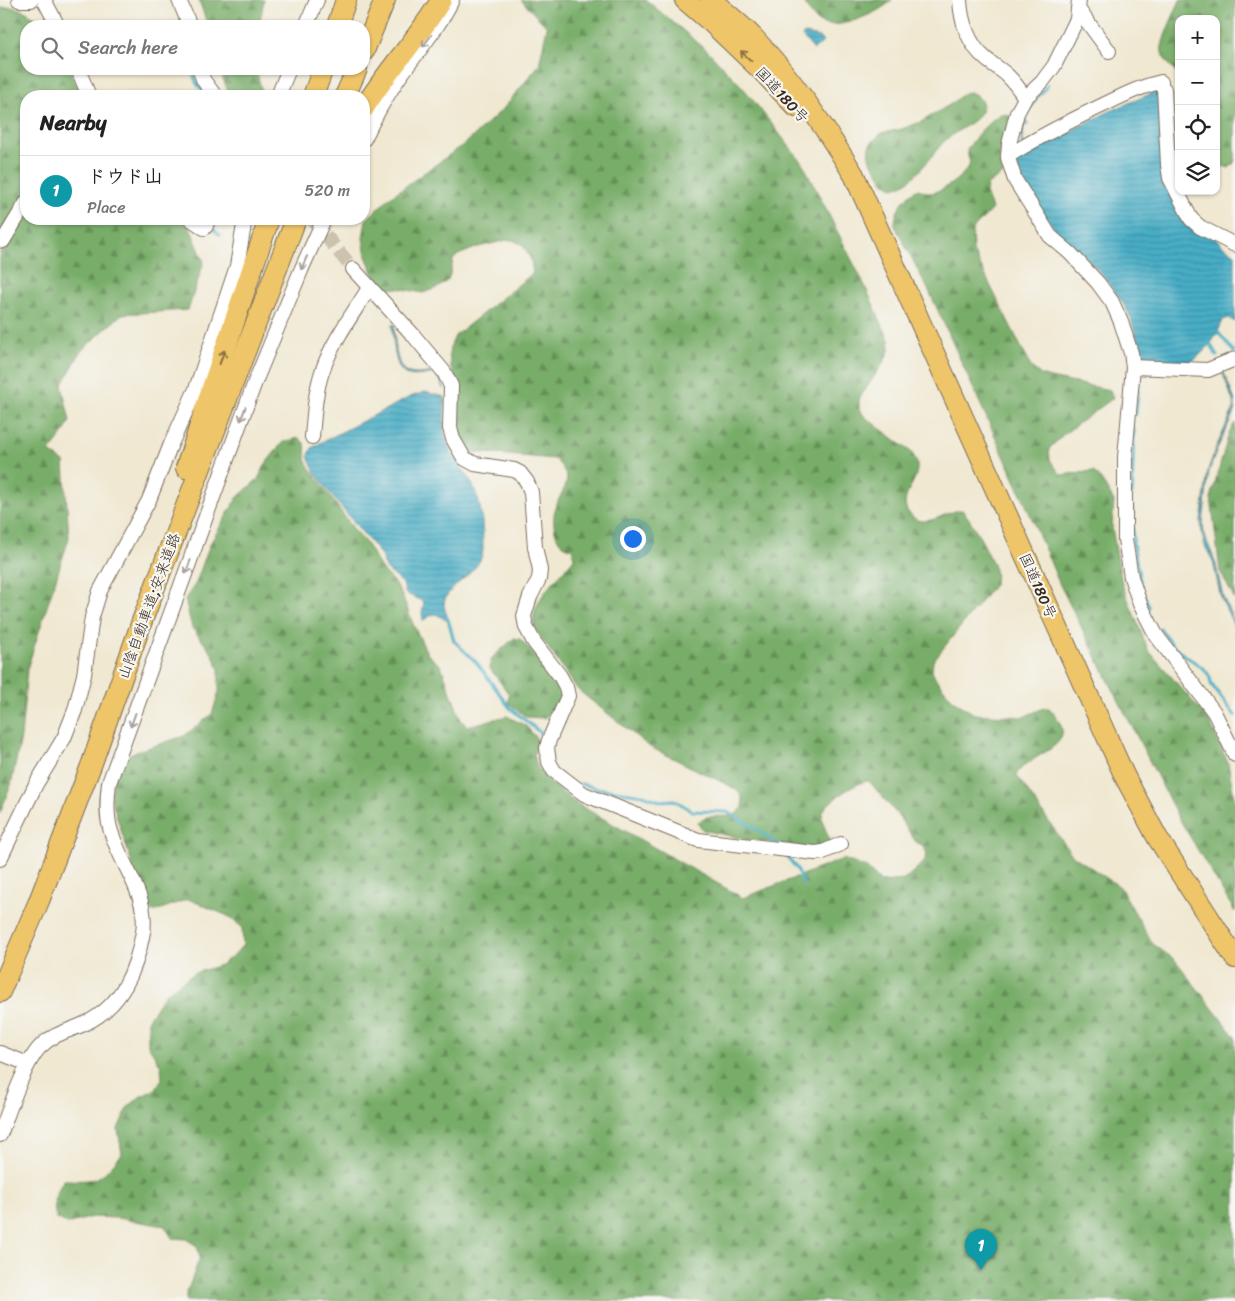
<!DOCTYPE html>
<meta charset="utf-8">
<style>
body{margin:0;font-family:Sriracha,"Klee One",sans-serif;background:#f6f6f6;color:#222}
.controls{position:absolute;right:15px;top:15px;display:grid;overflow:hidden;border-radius:10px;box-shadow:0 1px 4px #0004}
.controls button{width:45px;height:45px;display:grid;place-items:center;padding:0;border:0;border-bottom:1px solid #e0e0e0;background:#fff;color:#222;font:25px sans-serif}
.you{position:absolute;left:632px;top:538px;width:18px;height:18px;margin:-12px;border:4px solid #fff;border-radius:50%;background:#1a73e8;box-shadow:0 0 0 8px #1a73e833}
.badge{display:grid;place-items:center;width:32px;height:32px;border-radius:50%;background:#b5179e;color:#fff;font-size:16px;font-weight:700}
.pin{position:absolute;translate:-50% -41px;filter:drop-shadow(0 1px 2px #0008)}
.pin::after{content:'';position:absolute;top:26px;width:18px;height:15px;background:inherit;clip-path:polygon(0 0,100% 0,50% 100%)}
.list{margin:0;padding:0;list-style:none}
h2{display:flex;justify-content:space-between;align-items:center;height:65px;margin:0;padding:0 20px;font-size:21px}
h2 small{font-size:16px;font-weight:400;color:#767676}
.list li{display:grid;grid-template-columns:32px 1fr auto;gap:15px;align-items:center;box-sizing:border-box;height:70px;padding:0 20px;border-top:1px solid #e0e0e0}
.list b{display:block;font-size:19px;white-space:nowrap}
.list p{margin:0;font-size:16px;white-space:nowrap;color:#767676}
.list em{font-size:16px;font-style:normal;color:#767676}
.icon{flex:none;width:28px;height:28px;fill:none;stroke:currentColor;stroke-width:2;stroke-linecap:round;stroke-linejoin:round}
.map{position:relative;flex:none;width:1235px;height:1301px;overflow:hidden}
.search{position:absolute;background:#fff;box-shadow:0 1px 4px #0004;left:20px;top:20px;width:350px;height:55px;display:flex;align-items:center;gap:12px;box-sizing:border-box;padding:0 18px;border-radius:20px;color:#767676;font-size:19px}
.panel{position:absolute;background:#fff;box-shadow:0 1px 4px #0004;left:20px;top:90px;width:350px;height:135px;border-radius:20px}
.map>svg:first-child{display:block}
.forest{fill:url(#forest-firs);stroke:#5a6c44}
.water{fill:url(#water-rules);stroke:#416c72}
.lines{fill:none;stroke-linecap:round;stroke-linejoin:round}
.stream{stroke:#47adc6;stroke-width:3}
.minor-tunnel{stroke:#ccc2ad;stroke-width:14;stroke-dasharray:14 7;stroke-linecap:butt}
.minor-casing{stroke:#7a6c5d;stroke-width:16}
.highway-casing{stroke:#7a6c5d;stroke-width:22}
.minor{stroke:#fff;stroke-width:14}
.highway{stroke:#eec569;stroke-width:20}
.oneway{stroke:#a79f9a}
.oneway2{stroke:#8c7040}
.labels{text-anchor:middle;stroke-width:4.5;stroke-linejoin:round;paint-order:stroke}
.street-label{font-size:15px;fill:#3b2a1e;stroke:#f6f6f2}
</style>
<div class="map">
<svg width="1235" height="1301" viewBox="0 0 1235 1301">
<defs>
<pattern id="forest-firs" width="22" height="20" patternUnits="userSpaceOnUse" patternTransform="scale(1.25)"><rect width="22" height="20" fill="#78ad69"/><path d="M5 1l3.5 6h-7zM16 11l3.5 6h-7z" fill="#648d56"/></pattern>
<pattern id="water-rules" width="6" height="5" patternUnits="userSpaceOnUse" patternTransform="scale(1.25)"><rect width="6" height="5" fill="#47adc6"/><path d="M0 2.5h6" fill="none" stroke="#3c8da0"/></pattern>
</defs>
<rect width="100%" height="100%" fill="#f6f6f2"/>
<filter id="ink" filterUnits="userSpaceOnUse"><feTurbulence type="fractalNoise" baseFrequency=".02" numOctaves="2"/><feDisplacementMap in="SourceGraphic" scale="10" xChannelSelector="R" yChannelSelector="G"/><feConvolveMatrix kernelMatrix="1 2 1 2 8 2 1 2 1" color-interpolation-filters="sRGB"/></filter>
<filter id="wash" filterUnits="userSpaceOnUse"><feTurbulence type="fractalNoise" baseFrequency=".0096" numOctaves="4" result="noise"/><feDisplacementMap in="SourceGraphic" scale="20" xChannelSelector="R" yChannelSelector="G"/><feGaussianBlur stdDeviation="1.12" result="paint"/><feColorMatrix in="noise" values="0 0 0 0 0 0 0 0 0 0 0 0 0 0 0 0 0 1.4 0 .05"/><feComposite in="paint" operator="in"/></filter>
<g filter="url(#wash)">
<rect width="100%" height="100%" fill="#f0e8d1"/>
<!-- forest -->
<g class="forest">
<polygon points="199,0 264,0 259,26 208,26"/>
<path d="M 521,0 L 646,0 L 709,52 L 745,90 L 803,164 L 865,286 L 889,340 L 890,348 L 885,360 L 859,399 L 859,409 L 865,417 L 910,451 C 914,456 918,462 917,469 C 916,486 893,502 914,518 C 928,528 948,510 962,510 C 972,520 991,557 995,570 C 996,576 996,581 993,586 L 933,661 L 932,671 L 935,678 L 953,700 L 974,714 L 1023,717 L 1044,708 L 1049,708 C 1085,747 1038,748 1017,773 L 1017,776 L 1072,855 L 1120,887 L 1153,944 L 1175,960 L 1235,1037 L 1235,1301 L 186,1301 L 186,1295 L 200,1257 L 197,1246 L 186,1239 L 172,1238 L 165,1226 L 117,1218 L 92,1217 L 67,1224 L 57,1219 C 51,1204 56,1192 64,1180 C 74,1180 90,1182 99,1177 C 108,1172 115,1161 122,1154 L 118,1129 L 127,1108 L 141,1096 L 155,1090 L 162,1079 L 161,1066 L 148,1045 L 148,1019 L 166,993 L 194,973 L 221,965 L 235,954 L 243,945 L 242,927 L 228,916 L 188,899 L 153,912 L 146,907 L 111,799 L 113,782 L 125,758 L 132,753 L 184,736 L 212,714 L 219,692 L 219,669 L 212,653 L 192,628 L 185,599 L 196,583 L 210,544 L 237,498 L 258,479 L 267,462 L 283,442 L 299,438 C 309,447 304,447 306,458 C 306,461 308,464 309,467 L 355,531 L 366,543 L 382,570 L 397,586 L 404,600 L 413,624 L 428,655 L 441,666 L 461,720 L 467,726 L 507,716 L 526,726 L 537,739 L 534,755 L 537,766 L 548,781 L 574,802 L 743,898 L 843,859 L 867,868 L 881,882 L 904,880 L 924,862 L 927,854 L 924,846 L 916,842 L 896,813 L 869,781 C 859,780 822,804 822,815 C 821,824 829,833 829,842 L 823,847 L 815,848 L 749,840 L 703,830 L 698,824 C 703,811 725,820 736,814 C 739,812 740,810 743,808 C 743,799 743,796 736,789 L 650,747 L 578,690 L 535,629 C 527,602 559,578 574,559 L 573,549 C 569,548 565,546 562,544 C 553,536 552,516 556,506 C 564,485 576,481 555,459 L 474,452 C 462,445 459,433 460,420 L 449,355 L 450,348 L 455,336 L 533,273 L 531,260 L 523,245 L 513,240 L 507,240 L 478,247 L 458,255 L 453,260 L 450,274 L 448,280 L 439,287 L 423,293 L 397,288 L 388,289 L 382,286 L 376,279 L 371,268 L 366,256 L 363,238 L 366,220 L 389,198 L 466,143 L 504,108 L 539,65 L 547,27 Z"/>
<path d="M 802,0 L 892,0 C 880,13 835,32 819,22 C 812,18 807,6 802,0 Z"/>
<path d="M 1180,0 L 1235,0 L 1235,160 L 1233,164 L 1229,168 L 1219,165 L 1216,160 L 1216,19 L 1179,19 L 1179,75 C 1173,68 1164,61 1162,52 C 1159,45 1176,10 1180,0 Z"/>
<path d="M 12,7 C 26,10 34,16 44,26 L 26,26 L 26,69 L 69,69 L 82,96 L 26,96 L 26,195 L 0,232 L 0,8 Z"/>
<polygon points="219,69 256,69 263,96 230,96"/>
<path d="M 969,92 C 977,94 987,102 981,112 C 975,123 957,130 947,139 C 930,154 917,183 893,188 L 884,182 L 869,158 L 870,144 L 882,133 L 902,129 L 921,122 L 951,104 L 964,93 Z"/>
<path d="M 1001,114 L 1009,115 L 1010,118 L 999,161 L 1003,174 L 987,185 L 986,193 L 992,209 L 972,230 L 973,251 L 1031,367 L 1041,375 L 1050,378 L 1110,390 L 1113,398 L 1064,434 L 1049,449 L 1050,460 L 1061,475 L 1093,471 L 1102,481 L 1114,501 L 1112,528 L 1122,584 L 1148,650 L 1208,719 L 1228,763 L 1235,802 L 1235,912 L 1177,815 L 1060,585 L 1024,500 L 930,293 L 895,226 C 894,211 905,196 918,189 C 922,190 926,192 930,193 C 940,194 965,175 969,166 C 971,161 967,155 967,150 C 976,136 986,123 1001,114 Z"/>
<polygon points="26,218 182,219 189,225 204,262 188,310 122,314 81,351 62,386 70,421 63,434 49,452 64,462 69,538 27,669 21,737 11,785 0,813 0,252 3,252"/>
<polygon points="1235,423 1235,600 1220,571 1211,498 1229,433"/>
<polygon points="514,638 520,639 549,669 562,687 560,701 551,713 544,718 526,717 508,703 509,694 489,667 492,658"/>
</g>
<!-- water -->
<g class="water">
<polygon points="805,34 819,37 823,42 814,50 802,36"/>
<path d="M 1157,91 L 1166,183 L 1223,246 L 1235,254 L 1235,322 L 1228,318 L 1223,320 C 1215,341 1207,350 1189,364 L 1142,361 L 1131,318 L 1123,303 L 1104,277 L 1082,253 L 1058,234 L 1028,191 L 1019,175 L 1015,163 L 1024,156 C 1019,132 1017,119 1033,99 L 1036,101 L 1025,118 L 1028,125 L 1026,126 L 1024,123 C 1022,133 1023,144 1027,153 L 1108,112 Z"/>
<path d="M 395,324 L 396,325 L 394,327 C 395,339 395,370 409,373 C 418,376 428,372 437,372 L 443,382 L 444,389 L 443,389 L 441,382 L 436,373 C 427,374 417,377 408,375 C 393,371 394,339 392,325 Z"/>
<polygon points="1223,370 1235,401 1235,410 1217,449 1209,471 1203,522 1204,534 1215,561 1223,597 1235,624 1235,628 1221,598 1213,561 1205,546 1202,534 1201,521 1208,470 1216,448 1234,408 1233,401 1222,371"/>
<path d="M 425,392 L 445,397 C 445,411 442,429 447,442 C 452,458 464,468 471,482 C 482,502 483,526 483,549 C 483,573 446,584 444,604 C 444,610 448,616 449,622 L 436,614 L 431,615 L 423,621 L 422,613 L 424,602 L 405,593 L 403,583 L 386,569 L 381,555 L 336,501 L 315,473 L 308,457 L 312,448 L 318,444 L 410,397 Z"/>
</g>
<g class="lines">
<!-- stream -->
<g class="stream">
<polyline points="194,76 197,84 203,91"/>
<polyline points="1038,97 1048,85"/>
<polyline points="212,228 220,235"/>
<polyline points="1217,331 1234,352"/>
<polyline points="1209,341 1217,356"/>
<polyline points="1136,414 1140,371"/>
<polyline points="1132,494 1134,428"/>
<polyline points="1132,506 1133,544 1141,586"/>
<polyline points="1143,592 1149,607"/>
<polyline points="448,619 454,641 477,663 510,708 542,734 544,738"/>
<path d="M 1160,628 C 1165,636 1171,644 1178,650 C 1189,661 1211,667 1211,684 L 1235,716"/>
<polyline points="581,784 597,788 643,795 660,801 674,800 693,811 727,812 755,828 777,844"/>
<polyline points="786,855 797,869 803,884"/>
</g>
</g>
</g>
<g filter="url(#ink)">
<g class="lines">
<!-- minor-tunnel -->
<polyline class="minor-tunnel" points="312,219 353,269"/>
<defs>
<g id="minor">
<polyline points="19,0 31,0"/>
<polyline points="44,0 58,26"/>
<polyline points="179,0 190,26"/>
<path d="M 960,0 C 961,22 969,45 986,59 C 993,65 1002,70 1008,76 C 1015,83 1020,90 1025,98"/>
<polyline points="1079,0 1077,19 1054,66 1042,82 1025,98 1017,113 1009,144 1008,158 1015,180 1050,236 1070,253 1098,283 1112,302 1121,322 1131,353 1133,367 1125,457 1125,539 1131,577 1140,604 1156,635 1214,712 1235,755"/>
<polyline points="1078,9 1109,51"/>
<polyline points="306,26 317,0"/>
<polyline points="78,69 89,96"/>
<polyline points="199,69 204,81 215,96"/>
<polyline points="1164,89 1168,165 1170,178 1191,219 1200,227 1235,245"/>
<polyline points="278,96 289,69"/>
<path d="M 364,139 C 374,118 385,98 398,79 C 417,52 438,29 452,0"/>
<path d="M 1008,156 C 1037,138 1066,123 1097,108 C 1118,98 1138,87 1161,82"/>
<polyline points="191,219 204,228 206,226 208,219"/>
<polyline points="3,241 26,203"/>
<polyline points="353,269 414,336 444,372 451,386 450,428 453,439 464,458 475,464 514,470 520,473 527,482 531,492 535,547 540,570 539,579 530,597 524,616 526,627 534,642 560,676 566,687 568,696 549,740 547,748 549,762 554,771 584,794 698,840 815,853 823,852 841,844"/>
<polyline points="1133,367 1208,370 1235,359"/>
<path d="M 312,437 C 314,415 315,393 322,372 C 332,342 352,315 369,288"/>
<polyline points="0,859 36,784 64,738 75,710 84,675 92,617 100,591 149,500 171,444 196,389 237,266 245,219"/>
<polyline points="0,1053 28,1064"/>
<path d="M 0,1135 C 8,1113 25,1061 41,1046 C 53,1034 69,1031 84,1024 C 122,1006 136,971 143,932 C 149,894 119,863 110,828 C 106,813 107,799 109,783 L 255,382 L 302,268 L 324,219"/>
</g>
<g id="highway">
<polyline points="685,0 713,24 761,70 796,107"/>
<path d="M 711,0 C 725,12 739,23 752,36 C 792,78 824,126 854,175 L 1125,777 L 1157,837 L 1235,958"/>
<polyline points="337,26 346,0"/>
<polyline points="364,51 385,0"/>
<polyline points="313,96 323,69"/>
<polyline points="345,96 357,69"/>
<path d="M 364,108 C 387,70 419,38 441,0"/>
<polyline points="186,468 212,388 269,219"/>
<polyline points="0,992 39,901 92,763 142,621 296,219"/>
</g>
</defs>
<!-- minor casing -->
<use href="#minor" class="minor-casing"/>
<!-- highway casing -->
<use href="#highway" class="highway-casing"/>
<!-- minor -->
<use href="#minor" class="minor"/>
<!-- highway -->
<use href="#highway" class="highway"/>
</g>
<!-- one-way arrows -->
<defs><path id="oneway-shaft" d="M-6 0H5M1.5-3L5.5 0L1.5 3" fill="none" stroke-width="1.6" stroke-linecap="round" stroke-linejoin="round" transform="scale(1.25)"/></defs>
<g class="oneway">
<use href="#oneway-shaft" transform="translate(427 41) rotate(127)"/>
<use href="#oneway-shaft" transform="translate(304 263) rotate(114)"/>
<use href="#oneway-shaft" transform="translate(243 414) rotate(110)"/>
<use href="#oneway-shaft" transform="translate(188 567) rotate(110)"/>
<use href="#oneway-shaft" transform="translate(133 720) rotate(110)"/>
</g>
<g class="oneway2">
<use href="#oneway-shaft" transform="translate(746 56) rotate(-137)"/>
<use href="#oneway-shaft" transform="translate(222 357) rotate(-71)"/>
</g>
</g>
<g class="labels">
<!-- street labels -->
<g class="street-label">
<text transform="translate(782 95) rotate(47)" y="5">国道180号</text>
<text transform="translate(1038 586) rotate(66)" y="5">国道180号</text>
<text transform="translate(149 606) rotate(-70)" y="5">山陰自動車道;安来道路</text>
</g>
</g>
</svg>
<div class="controls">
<button>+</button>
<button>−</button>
<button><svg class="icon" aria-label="locate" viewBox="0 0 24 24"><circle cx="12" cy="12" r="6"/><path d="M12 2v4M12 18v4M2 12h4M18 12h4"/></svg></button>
<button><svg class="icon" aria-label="layers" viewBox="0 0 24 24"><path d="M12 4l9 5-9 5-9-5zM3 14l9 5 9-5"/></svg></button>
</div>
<div class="you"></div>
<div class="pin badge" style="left:981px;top:1270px;background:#0f9aa8">1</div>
<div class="search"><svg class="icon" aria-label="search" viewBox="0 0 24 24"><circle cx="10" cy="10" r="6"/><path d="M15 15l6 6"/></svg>Search here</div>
<section class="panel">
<h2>Nearby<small></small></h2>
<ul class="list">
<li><span class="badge" style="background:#0f9aa8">1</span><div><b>ドウド山</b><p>Place</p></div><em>520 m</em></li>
</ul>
</section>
</div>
